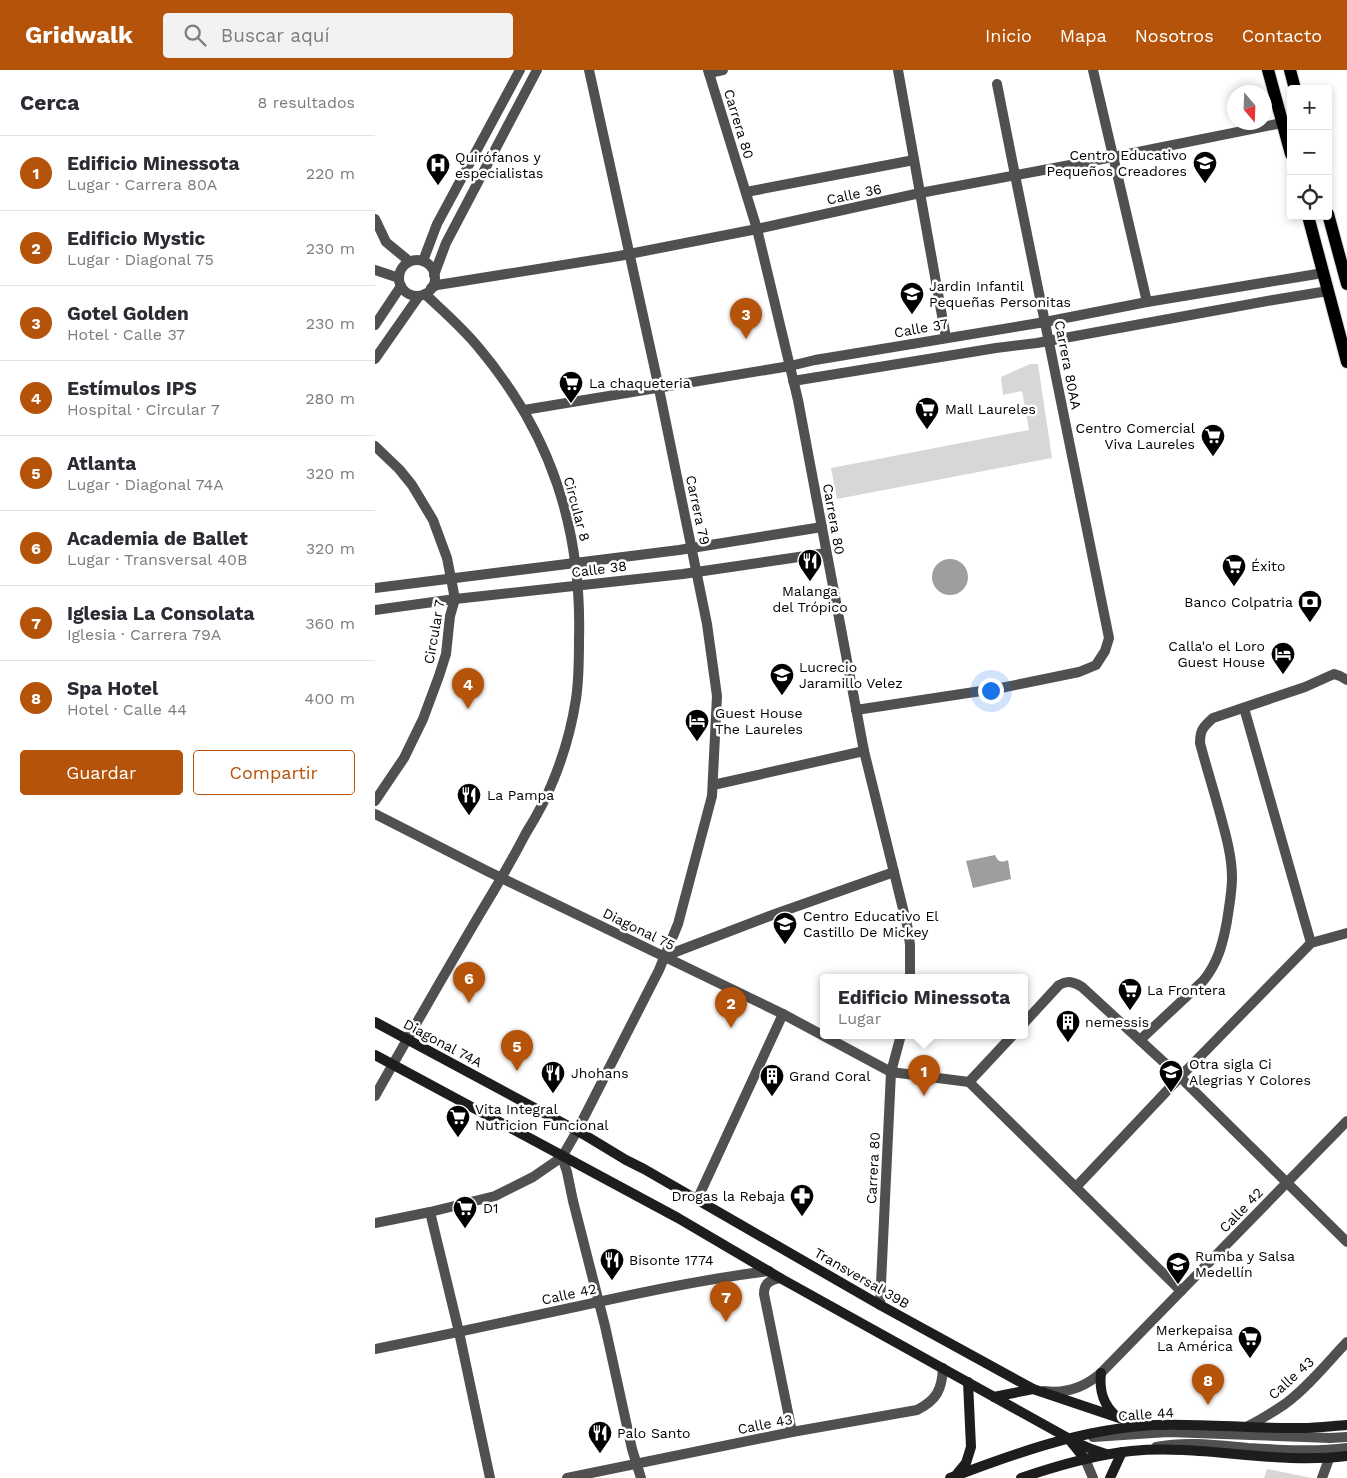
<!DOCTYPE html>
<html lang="es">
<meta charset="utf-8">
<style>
body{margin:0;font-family:"Work Sans",sans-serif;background:#f2f2f3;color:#2b2b33}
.controls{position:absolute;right:15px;top:15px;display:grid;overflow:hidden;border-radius:5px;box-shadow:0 2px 8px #0003}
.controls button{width:45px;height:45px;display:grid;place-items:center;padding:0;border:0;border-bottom:1px solid #e1e1e2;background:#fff;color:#2b2b33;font:25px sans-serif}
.compass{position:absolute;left:852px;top:15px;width:45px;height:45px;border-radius:50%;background:#fff;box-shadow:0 2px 8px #0003;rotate:161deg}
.you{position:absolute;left:615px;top:620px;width:18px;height:18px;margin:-12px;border:4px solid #fff;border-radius:50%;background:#1a73e8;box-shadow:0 0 0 8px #1a73e833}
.badge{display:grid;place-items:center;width:32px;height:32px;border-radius:50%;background:#b45309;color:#fff;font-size:16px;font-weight:700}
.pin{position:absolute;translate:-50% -41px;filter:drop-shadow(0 1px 2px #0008)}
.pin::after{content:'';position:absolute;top:26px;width:18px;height:15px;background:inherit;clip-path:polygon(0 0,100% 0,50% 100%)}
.popup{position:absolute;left:445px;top:904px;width:208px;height:65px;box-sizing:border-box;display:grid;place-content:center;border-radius:5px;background:#fff;filter:drop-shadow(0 1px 4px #0005);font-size:16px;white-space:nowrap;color:#7c7c81}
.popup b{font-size:19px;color:#2b2b33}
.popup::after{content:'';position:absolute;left:50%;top:100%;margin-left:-10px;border:10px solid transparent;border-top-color:#fff}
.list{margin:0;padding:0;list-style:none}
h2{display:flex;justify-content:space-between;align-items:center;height:65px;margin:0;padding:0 20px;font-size:21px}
h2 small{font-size:16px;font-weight:400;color:#7c7c81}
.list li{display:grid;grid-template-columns:32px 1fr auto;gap:15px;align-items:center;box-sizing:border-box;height:75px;padding:0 20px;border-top:1px solid #e1e1e2}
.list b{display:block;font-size:19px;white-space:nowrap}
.list p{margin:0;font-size:16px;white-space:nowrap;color:#7c7c81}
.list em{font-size:16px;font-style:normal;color:#7c7c81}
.actions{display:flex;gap:10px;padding:15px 20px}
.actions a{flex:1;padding:11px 0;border:1px solid #b45309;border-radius:5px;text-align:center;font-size:18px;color:#b45309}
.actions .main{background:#b45309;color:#fff}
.icon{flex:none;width:28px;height:28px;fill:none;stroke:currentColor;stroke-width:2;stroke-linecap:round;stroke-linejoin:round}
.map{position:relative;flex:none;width:972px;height:1408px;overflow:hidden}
header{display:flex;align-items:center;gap:30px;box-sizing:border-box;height:70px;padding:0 25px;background:#b45309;color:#fff}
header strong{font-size:24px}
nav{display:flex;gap:28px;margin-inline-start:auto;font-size:18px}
.search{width:350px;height:45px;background:#f2f2f3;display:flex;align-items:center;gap:12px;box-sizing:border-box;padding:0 18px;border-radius:5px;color:#7c7c81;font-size:19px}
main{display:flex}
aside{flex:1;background:#fff}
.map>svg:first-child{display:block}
.green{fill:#d7d7d7}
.water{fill:#9e9e9e}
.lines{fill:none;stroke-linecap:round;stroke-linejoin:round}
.primary-casing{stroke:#dbdbdb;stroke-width:14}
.minor{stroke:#505050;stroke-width:10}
.tertiary{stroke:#505050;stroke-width:10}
.secondary{stroke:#1d1d1d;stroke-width:10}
.primary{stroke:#000;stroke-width:12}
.labels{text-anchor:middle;stroke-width:5;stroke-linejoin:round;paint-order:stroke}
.street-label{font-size:14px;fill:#000;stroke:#fff}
.poi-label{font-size:14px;fill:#000;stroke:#fff;text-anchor:start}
</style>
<header>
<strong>Gridwalk</strong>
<div class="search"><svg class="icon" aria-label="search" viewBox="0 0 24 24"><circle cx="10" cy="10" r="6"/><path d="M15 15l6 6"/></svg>Buscar aquí</div>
<nav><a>Inicio</a><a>Mapa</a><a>Nosotros</a><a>Contacto</a></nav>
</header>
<main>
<aside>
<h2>Cerca<small>8 resultados</small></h2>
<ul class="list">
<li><span class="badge">1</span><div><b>Edificio Minessota</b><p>Lugar · Carrera 80A</p></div><em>220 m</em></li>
<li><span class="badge">2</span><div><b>Edificio Mystic</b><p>Lugar · Diagonal 75</p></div><em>230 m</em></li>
<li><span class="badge">3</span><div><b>Gotel Golden</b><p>Hotel · Calle 37</p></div><em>230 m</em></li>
<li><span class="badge">4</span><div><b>Estímulos IPS</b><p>Hospital · Circular 7</p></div><em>280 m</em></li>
<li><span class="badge">5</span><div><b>Atlanta</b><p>Lugar · Diagonal 74A</p></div><em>320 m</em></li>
<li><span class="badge">6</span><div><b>Academia de Ballet</b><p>Lugar · Transversal 40B</p></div><em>320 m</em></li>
<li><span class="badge">7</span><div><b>Iglesia La Consolata</b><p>Iglesia · Carrera 79A</p></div><em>360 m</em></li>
<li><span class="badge">8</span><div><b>Spa Hotel</b><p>Hotel · Calle 44</p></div><em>400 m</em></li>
</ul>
<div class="actions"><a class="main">Guardar</a><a>Compartir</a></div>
</aside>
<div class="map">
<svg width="972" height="1408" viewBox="0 0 972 1408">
<rect width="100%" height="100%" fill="#fff"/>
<!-- green -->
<g class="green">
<polygon points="655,294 663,294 677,388 462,429 456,398 654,360 647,321 628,325 626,307"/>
<polygon points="892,1399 937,1408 889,1408"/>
</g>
<!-- water -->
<g class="water">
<circle cx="575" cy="507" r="18"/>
<path d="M 620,785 C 623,792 626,793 633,790 L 636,809 L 598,818 L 591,791 Z"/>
</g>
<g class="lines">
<defs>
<g id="primary">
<polyline points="893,0 916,84"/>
<polyline points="915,0 920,19"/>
<polyline points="953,144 972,214"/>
<polyline points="933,146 972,292"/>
</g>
</defs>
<!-- primary casing -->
<use href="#primary" class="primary-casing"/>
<!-- minor -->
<g class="minor">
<polyline points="523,0 571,268"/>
<polyline points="718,0 772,232"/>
<polyline points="334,3 348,0"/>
<polyline points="371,122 539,90"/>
<polyline points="0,149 11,172 34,191"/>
<polyline points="0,200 24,208"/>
<polyline points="56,218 62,215 75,213 244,186 382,159 545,123 738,87 907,53"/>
<polyline points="149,340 415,296"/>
<polyline points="0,376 24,399 37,415 58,450 72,488 80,529 75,546 71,584 64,606 48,649 29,688 0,731"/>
<polyline points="869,638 936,873"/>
<polyline points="481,640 626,618 704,602 721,595 730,581 734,568 640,105 622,14"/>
<polyline points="338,715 489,681"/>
<polyline points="0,744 112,801 408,944 516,1002 594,1012 806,1221"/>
<polyline points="290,886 400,844 519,802"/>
<path d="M 649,953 L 684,915 C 693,910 699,912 707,917 L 805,1007 L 972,1172"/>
<path d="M 765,970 L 828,911 C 843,893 848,873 852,851 C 854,837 857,822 857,808 C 857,785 850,762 844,740 C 838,718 831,696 825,673 C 825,660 828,657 838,648 L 930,617 L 959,604 L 965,606 L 972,610"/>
<polyline points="594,1012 638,965"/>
<path d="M 0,1026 C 35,964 70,903 106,842 C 122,816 137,790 151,763 C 161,747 171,729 178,711 C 188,687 197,655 201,629 C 204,609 204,589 204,570 C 207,458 176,364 104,278 C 88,258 68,241 50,224"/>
<polyline points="187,1087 192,1102 198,1131 230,1256 257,1379 266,1408"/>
<polyline points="701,1117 805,1007 936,873 972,863"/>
<polyline points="322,1130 408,944"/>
<polyline points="55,1142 84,1262 115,1408"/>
<polyline points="0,1153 55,1142 120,1126 158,1107 187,1087 202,1061 284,900 303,854 337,726 342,626 332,554 282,309 214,0"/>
<path d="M 405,1208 C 395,1210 389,1213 389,1224 L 417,1362"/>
<path d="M 0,1279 C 67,1266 134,1251 200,1237 C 264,1223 329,1209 394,1201"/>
<path d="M 669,1321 C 691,1324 710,1317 726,1303 L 972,1051"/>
<path d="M 873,1356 C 886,1350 898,1342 910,1334 C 933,1317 952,1293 972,1272"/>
</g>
<!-- tertiary -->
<g class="tertiary">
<polyline points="333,0 382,159 423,330 489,681 533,859 535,875 535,907"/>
<circle cx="42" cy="208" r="18"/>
<polyline points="48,191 62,154 145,0"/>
<polyline points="59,205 71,173 162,0"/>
<polyline points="0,255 26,216"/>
<polyline points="0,289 44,226"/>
<polyline points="415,296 440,290 670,252 772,232 948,203"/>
<polyline points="418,311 621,278 662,273 898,230 953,221"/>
<polyline points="0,518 304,480 447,457"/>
<polyline points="0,540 80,529 308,504 451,483"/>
<polyline points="505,1235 516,1002 526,965"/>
<polyline points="718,1367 793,1362 955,1368 972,1367"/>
<path d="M 781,1377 C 812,1371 841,1375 873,1378 C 905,1380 940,1382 972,1378"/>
<polyline points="710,1389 718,1408"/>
<path d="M 192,1408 L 417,1362 L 542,1340 C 562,1330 567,1319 568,1298"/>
<polyline points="947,1408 954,1389"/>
</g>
<!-- secondary -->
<g class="secondary">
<polyline points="0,952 208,1064 251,1090 269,1099 505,1235 658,1319 768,1356"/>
<polyline points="0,985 303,1148 405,1208 693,1368 710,1389"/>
<path d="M 726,1303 C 724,1321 728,1335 742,1347"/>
<polyline points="619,1327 658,1319"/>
<polyline points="696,1370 716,1379 731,1384"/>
<polyline points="582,1404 591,1393 596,1377 593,1312"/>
<path d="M 575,1408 C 641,1383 707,1359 779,1355 C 828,1353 877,1359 927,1358 C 942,1358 957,1356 972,1355"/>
<path d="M 646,1408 C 681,1396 718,1385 756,1381 C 828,1374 900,1395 972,1386"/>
<polyline points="735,1408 747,1382"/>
</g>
<!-- primary -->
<use href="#primary" class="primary"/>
</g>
<!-- icons -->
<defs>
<symbol id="school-pin" viewBox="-11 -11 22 30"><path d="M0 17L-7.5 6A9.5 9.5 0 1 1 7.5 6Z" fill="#000" stroke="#fff"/><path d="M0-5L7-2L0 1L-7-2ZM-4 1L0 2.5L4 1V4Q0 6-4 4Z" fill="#fff"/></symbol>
<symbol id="hospital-pin" viewBox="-11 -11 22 30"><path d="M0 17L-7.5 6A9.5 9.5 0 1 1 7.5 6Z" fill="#000" stroke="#fff"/><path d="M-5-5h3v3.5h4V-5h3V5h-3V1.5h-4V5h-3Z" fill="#fff"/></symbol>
<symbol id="supermarket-pin" viewBox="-11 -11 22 30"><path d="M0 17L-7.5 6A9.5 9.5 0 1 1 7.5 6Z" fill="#000" stroke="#fff"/><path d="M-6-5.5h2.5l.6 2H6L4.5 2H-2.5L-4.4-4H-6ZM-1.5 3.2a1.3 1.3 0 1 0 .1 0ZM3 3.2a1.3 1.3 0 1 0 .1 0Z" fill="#fff"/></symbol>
<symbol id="restaurant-pin" viewBox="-11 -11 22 30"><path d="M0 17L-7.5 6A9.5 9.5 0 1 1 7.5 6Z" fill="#000" stroke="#fff"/><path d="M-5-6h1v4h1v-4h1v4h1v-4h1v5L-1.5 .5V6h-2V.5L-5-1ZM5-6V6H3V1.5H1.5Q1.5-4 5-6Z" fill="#fff"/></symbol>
<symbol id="bank-pin" viewBox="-11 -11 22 30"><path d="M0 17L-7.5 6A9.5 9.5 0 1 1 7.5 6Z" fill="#000" stroke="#fff"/><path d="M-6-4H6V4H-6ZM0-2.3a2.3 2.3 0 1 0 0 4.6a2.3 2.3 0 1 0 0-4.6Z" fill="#fff"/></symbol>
<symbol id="hotel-pin" viewBox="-11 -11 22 30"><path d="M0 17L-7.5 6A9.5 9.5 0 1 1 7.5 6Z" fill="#000" stroke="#fff"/><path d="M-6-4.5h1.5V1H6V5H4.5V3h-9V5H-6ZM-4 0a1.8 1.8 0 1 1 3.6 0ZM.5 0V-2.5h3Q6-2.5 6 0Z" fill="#fff"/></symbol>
<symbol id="building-pin" viewBox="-11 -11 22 30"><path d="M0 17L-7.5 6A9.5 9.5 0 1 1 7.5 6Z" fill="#000" stroke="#fff"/><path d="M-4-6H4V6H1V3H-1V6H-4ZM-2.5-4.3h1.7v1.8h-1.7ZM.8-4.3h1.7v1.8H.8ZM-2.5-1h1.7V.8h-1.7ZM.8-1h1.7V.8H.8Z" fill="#fff"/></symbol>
<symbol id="pharmacy-pin" viewBox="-11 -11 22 30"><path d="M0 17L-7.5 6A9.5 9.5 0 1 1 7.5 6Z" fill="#000" stroke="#fff"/><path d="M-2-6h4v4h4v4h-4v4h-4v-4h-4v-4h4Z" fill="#fff"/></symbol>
</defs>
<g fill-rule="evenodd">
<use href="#school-pin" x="816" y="79" width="28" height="38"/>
<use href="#hospital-pin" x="49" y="81" width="28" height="38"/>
<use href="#school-pin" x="523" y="210" width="28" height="38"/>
<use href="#supermarket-pin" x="182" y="299" width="28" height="38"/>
<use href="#supermarket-pin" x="538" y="325" width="28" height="38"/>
<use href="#supermarket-pin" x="824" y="352" width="28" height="38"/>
<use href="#restaurant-pin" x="421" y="477" width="28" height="38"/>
<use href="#supermarket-pin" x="845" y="482" width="28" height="38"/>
<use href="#bank-pin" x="921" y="518" width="28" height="38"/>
<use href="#hotel-pin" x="894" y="570" width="28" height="38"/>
<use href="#school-pin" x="393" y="591" width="28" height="38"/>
<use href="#hotel-pin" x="308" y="637" width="28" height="38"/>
<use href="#restaurant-pin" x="80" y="711" width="28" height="38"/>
<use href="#school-pin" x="396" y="840" width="28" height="38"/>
<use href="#supermarket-pin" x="741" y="906" width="28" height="38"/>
<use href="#building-pin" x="679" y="938" width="28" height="38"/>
<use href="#school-pin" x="782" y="988" width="28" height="38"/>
<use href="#restaurant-pin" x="164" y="989" width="28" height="38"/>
<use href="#building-pin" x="383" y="992" width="28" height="38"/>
<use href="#supermarket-pin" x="69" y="1033" width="28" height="38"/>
<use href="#pharmacy-pin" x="413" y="1112" width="28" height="38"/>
<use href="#supermarket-pin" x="76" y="1124" width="28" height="38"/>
<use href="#restaurant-pin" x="223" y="1176" width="28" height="38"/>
<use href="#school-pin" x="789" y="1180" width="28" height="38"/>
<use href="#supermarket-pin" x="861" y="1254" width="28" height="38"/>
<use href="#restaurant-pin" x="211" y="1349" width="28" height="38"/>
</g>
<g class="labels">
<!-- street labels -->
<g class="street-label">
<text transform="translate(364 54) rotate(73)" y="5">Carrera 80</text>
<text transform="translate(479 124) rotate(-12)" y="5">Calle 36</text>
<text transform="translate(546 258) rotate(-10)" y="5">Calle 37</text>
<text transform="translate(693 295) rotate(79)" y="5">Carrera 80AA</text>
<text transform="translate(202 439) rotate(75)" y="5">Circular 8</text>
<text transform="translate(323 440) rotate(78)" y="5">Carrera 79</text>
<text transform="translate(459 449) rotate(80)" y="5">Carrera 80</text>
<text transform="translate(224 499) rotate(-7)" y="5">Calle 38</text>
<text transform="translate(59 562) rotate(-80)" y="5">Circular 7</text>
<text transform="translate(264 859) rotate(26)" y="5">Diagonal 75</text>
<text transform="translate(68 973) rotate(28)" y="5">Diagonal 74A</text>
<text transform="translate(498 1098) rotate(-87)" y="5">Carrera 80</text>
<text transform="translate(866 1140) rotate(-46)" y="5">Calle 42</text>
<text transform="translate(487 1208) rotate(30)" y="5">Transversal 39B</text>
<text transform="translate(194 1224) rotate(-12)" y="5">Calle 42</text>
<text transform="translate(916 1308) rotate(-42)" y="5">Calle 43</text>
<text transform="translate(771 1344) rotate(-4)" y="5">Calle 44</text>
<text transform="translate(390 1354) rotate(-11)" y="5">Calle 43</text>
</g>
<!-- poi labels -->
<g class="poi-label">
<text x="812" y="90" text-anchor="end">Centro Educativo<tspan x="812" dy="16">Pequeños Creadores</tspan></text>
<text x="80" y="92">Quirófanos y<tspan x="80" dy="16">especialistas</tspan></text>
<text x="554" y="221">Jardin Infantil<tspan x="554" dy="16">Pequeñas Personitas</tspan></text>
<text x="214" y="318">La chaqueteria</text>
<text x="570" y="344">Mall Laureles</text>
<text x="820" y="363" text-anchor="end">Centro Comercial<tspan x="820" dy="16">Viva Laureles</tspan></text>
<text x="876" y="501">Éxito</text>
<text x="435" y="526" text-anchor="middle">Malanga<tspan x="435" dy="16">del Trópico</tspan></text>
<text x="918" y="537" text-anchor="end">Banco Colpatria</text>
<text x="890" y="581" text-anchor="end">Calla'o el Loro<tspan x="890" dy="16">Guest House</tspan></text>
<text x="424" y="602">Lucrecio<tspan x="424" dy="16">Jaramillo Velez</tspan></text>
<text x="340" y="648">Guest House<tspan x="340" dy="16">The Laureles</tspan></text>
<text x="112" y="730">La Pampa</text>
<text x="428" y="851">Centro Educativo El<tspan x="428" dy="16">Castillo De Mickey</tspan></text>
<text x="772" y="925">La Frontera</text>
<text x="710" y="957">nemessis</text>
<text x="814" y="999">Otra sigla Ci<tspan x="814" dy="16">Alegrias Y Colores</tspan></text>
<text x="196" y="1008">Jhohans</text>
<text x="414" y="1011">Grand Coral</text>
<text x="100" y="1044">Vita Integral<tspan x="100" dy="16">Nutricion Funcional</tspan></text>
<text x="410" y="1131" text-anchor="end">Drogas la Rebaja</text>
<text x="108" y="1143">D1</text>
<text x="820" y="1191">Rumba y Salsa<tspan x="820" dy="16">Medellín</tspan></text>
<text x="254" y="1195">Bisonte 1774</text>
<text x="858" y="1265" text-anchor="end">Merkepaisa<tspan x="858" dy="16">La América</tspan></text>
<text x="242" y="1368">Palo Santo</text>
</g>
</g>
</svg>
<div class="controls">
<button>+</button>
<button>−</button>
<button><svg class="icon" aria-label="locate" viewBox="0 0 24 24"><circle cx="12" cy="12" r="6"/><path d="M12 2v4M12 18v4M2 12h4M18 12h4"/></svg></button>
</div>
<svg class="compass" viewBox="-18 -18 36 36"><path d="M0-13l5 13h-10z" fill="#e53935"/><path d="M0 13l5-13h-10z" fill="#7c7c81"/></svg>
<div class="you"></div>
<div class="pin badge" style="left:549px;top:1026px">1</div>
<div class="popup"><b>Edificio Minessota</b>Lugar</div>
<div class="pin badge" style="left:356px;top:958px">2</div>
<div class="pin badge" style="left:371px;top:269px">3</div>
<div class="pin badge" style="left:93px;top:639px">4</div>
<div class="pin badge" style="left:142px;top:1001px">5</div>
<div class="pin badge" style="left:94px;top:933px">6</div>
<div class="pin badge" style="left:351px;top:1252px">7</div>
<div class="pin badge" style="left:833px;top:1335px">8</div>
</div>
</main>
